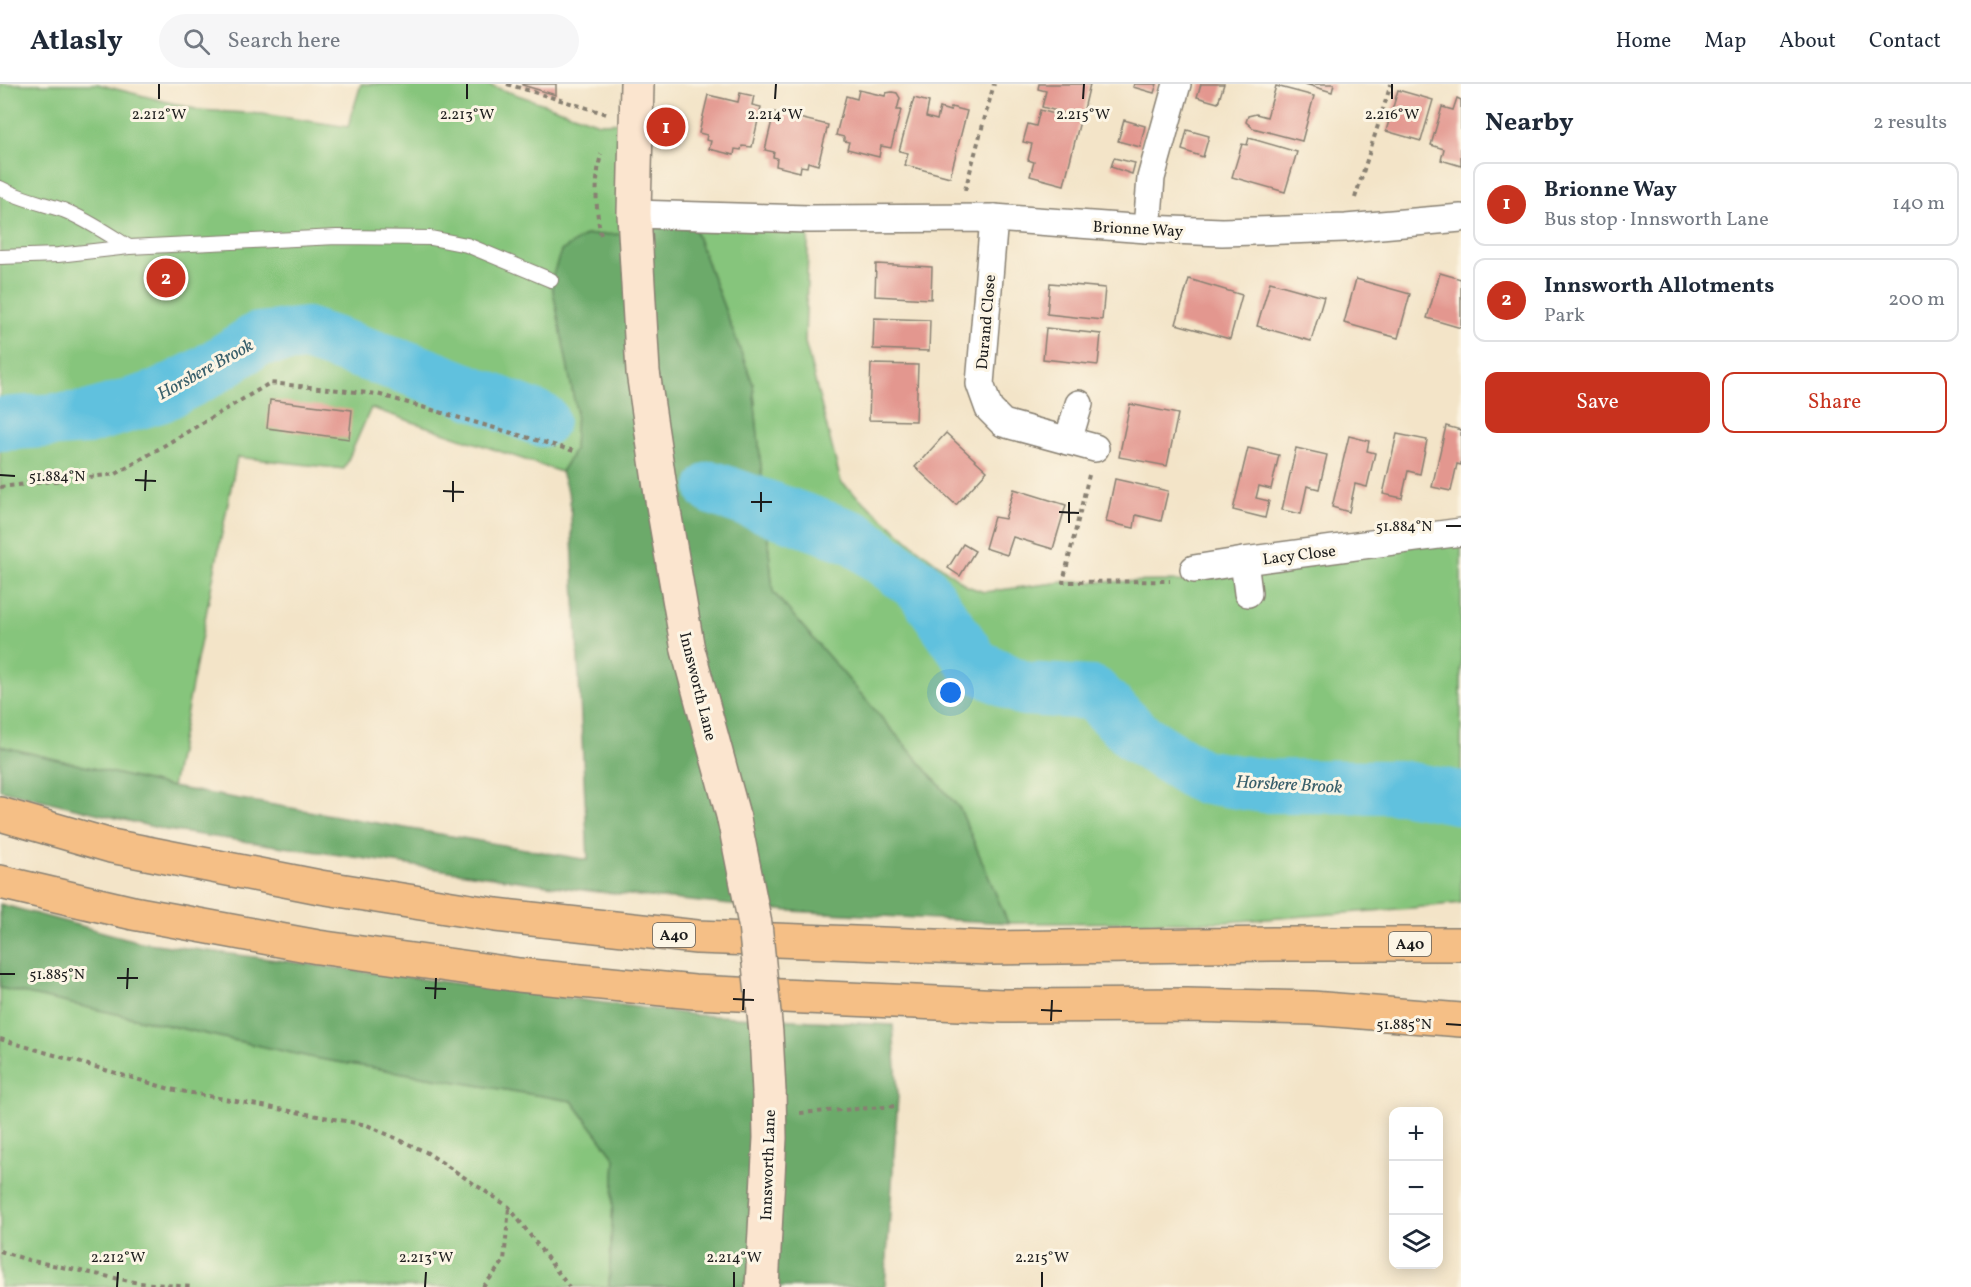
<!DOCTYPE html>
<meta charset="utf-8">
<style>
body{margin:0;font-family:Vollkorn,serif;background:#f6f6f7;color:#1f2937}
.controls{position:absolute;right:18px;bottom:18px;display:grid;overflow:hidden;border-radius:12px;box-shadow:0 3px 15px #0003}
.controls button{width:54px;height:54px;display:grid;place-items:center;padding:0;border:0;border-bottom:2px solid #e0e1e3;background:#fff;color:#1f2937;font:30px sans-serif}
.you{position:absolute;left:951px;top:609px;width:21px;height:21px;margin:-15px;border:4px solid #fff;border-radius:50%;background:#1a73e8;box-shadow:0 0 0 9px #1a73e833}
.badge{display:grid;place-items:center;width:39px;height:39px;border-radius:50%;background:#c8321e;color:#fff;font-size:20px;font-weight:700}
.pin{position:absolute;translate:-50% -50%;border:3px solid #fff;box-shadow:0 2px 6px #0006}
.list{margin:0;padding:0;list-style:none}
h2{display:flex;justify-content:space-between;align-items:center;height:78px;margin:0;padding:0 24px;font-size:26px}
h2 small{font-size:20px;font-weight:400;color:#747a83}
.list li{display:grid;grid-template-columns:39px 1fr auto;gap:18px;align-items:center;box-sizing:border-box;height:84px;margin:0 12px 12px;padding:0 12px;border:2px solid #e0e1e3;border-radius:12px}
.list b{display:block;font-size:22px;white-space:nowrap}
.list p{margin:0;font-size:20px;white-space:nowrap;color:#747a83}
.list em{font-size:20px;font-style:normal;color:#747a83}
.actions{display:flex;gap:12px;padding:18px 24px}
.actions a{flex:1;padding:14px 0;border:2px solid #c8321e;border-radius:12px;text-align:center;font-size:21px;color:#c8321e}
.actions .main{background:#c8321e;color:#fff}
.icon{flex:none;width:33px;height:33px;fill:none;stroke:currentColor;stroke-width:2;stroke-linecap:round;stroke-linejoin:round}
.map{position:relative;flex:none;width:1461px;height:1203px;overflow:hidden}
header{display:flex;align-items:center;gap:36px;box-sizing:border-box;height:84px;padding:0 30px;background:#fff;border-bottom:2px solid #e0e1e3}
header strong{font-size:28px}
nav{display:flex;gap:33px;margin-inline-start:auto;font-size:21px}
.search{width:420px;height:54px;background:#f6f6f7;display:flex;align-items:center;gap:15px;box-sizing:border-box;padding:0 21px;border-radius:33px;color:#747a83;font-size:22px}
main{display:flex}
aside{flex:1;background:#fff}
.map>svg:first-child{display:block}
.green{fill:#86c57b;stroke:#51704c;stroke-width:1.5}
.forest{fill:#6caa6b;stroke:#446344;stroke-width:1.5}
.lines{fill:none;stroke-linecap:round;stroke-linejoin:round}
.river{stroke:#60c1de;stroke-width:54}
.building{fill:#e3978f}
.lane-casing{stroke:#888072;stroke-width:16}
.street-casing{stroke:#888072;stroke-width:30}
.secondary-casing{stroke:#888072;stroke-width:36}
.highway-casing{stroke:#888072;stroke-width:36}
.path{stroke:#888072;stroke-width:4;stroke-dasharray:4.5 4.5;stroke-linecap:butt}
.lane{stroke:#fff;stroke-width:14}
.street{stroke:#fff;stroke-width:27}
.secondary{stroke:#fbe5cf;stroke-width:33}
.highway{stroke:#f5bf86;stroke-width:33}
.secondary-bridge-casing{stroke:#888072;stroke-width:36;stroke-linecap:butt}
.secondary-bridge{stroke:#fbe5cf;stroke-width:33}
.ticks{fill:none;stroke:#1c1c1c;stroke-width:2}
.labels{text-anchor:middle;stroke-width:6;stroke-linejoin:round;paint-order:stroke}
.shield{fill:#fcf5e5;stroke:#5f5d58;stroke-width:1.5}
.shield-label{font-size:15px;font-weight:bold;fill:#1c1c1c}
.street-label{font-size:16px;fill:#1c1c1c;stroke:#fcf5e5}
.water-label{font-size:18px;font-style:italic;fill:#375e6a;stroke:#fcf5e5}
.ticks-label{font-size:15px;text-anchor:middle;fill:#1c1c1c;stroke:#fcf5e5;stroke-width:6;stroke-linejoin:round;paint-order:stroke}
</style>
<header>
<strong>Atlasly</strong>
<div class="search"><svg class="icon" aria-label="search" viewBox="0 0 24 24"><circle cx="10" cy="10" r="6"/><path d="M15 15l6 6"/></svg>Search here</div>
<nav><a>Home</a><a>Map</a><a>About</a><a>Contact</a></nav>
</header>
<main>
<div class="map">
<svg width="1461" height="1203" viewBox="0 0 1461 1203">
<rect width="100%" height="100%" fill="#fcf5e5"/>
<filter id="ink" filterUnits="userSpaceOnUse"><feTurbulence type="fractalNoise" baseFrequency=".0167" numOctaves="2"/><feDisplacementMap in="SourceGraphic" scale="12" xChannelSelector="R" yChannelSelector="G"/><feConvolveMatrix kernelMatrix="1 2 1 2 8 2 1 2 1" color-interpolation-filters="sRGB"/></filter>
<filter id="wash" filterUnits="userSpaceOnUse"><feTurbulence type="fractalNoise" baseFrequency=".008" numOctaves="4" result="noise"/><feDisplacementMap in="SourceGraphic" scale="24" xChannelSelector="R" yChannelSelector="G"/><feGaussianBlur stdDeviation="1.35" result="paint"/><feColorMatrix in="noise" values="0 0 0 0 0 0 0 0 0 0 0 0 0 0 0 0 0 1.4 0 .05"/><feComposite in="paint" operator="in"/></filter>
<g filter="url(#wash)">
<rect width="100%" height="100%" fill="#f3e4c8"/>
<!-- green -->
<g class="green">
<polygon points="0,0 97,0 199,26 262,30 348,43 361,0 486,0 599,39 636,38 635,150 586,151 551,196 576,326 574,367 561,388 371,324 344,385 237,373 172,703 0,662"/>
<polygon points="689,131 809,135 805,258 841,398 916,463 967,502 984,508 1063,498 1187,497 1194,485 1461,448 1461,819 1412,824 1227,838 1008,839 960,725 773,508 753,300"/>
<polygon points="0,904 314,974 572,1017 615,1074 609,1203 0,1203"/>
</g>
<!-- forest -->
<g class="forest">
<polygon points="689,131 753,300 773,508 960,725 1008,839 790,827 589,807 166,746 0,706 0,662 172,703 588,776 570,414 561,388 574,367 576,326 551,196 561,167 586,151 635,150"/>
<polygon points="0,820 140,858 697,931 893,941 898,1012 885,1203 609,1203 615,1074 572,1017 314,974 0,904"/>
</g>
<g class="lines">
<!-- river -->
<g class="river">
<polyline points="0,340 87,334 160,312 205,289 258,255 306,250 417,287 542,336"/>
<polyline points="713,404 855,454 921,503 975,581 1024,605 1093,609 1139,654 1200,692 1264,702 1400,703 1461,714"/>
</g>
</g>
<g id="blocks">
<!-- building -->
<g class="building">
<polygon points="522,0 556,0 556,11 522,1"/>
<polygon points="1039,0 1090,0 1082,34 1042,23 1046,7 1038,5"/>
<polygon points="1134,0 1157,0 1154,9 1133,3"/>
<polygon points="1201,0 1224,0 1218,19 1197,13"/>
<polygon points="1305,0 1334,0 1332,8"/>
<polygon points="1276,2 1314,12 1302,57 1253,44 1246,38 1248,32 1256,30 1267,33"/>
<polygon points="859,6 885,12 886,9 892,8 897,9 900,14 897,26 901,26 891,64 881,62 879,73 847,65 849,58 844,57 844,53 836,51 846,12 857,15"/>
<polygon points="1398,6 1433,16 1421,57 1386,47"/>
<polygon points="740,9 754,12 752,21 761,23 752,63 742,62 741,66 735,65 734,71 709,65 711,57 706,56 707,51 699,49 708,11 738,18"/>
<polygon points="914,14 929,18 926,33 937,36 940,24 950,27 951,23 967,27 950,93 905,81 908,69 899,67"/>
<polygon points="1457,14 1461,16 1461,82 1441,76 1444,65 1431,61 1442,23 1453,26"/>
<polygon points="1040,26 1080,37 1064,101 1030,92 1034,78 1028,76 1032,60 1023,58 1028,40 1036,42"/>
<polygon points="774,28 828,41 818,81 808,78 807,83 801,82 800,88 776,82 777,74 773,73 774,68 765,66"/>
<polygon points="1124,36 1145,42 1140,63 1118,57"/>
<polygon points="1187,46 1209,52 1203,73 1182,66"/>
<polygon points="1249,54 1297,68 1285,108 1232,93 1242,60 1247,61"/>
<polygon points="1114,74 1135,79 1132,90 1111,83"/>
<polygon points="876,180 932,183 931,215 875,212"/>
<polygon points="1440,189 1461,195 1461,244 1427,234"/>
<polygon points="1189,195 1242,211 1230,255 1176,240"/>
<polygon points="1356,195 1410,210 1398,254 1344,239"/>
<polygon points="1270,198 1324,213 1311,257 1257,242"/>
<polygon points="1050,199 1105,204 1102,236 1047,230"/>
<polygon points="874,234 930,236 929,267 873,265"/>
<polygon points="1046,244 1101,250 1098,281 1043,275"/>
<polygon points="871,280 918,281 916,337 869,336"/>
<polygon points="270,316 352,326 349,355 267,344"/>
<polygon points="1130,320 1178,330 1167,382 1119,373"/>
<polygon points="1446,342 1461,346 1461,381 1457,380 1451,407 1432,403"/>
<polygon points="946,349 987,387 956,421 915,383"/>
<polygon points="1397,350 1427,356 1420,390 1408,387 1402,414 1383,410"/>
<polygon points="1349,352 1369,357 1367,367 1375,369 1367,403 1355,400 1349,428 1332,423"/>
<polygon points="1248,364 1279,371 1271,405 1259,402 1256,414 1269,417 1265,434 1233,426"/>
<polygon points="1296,364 1327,371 1319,405 1307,402 1301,430 1282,426"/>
<polygon points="1115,395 1168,407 1161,437 1136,431 1134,444 1106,438"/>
<polygon points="1014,405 1066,421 1053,465 1013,453 1007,471 985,464 994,433 1005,435"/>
<polygon points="963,460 975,467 960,492 948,484"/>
</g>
</g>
</g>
<g filter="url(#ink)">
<use href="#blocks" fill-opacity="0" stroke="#888072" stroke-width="1.5"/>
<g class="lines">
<defs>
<g id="lane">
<path d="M 0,104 C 20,115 42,119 63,126 C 86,135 108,150 129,163"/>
<polyline points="0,173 58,171 129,163 337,153 431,154 467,161 551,196"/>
</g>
<g id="street">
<polyline points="634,130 809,135 994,134 1147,145 1222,148 1346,144 1461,134"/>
<polyline points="994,134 980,300 989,325 1003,339 1095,364"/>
<polyline points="1147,145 1151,94 1177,0"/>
<polyline points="1068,357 1079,320"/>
<polyline points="1244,477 1248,509"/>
<polyline points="1194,485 1244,477 1461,448"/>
</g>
<g id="secondary">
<polyline points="637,0 634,130 643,288 661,410 688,566 734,735"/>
<polyline points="762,1203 770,1054 769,1008"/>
</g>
<g id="highway">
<polyline points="0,730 111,762 320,803 496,831 697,853 989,864 1272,860 1461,860"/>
<polyline points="0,798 133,829 318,863 519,891 694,908 1004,922 1187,921 1312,924 1461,936"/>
</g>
</defs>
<!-- lane casing -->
<use href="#lane" class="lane-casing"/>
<!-- street casing -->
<use href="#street" class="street-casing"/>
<!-- secondary casing -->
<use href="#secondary" class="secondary-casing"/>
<!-- highway casing -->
<use href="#highway" class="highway-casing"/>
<!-- path -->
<g class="path">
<polyline points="507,0 607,30"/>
<polyline points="965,106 994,0"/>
<polyline points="1355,114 1391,0"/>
<path d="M 601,151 C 595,124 595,96 601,70"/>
<polyline points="1089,391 1063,498 1170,497"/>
<polyline points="0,403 116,390 270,299 377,310 574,367"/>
<polyline points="0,955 170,1005 367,1041 426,1068 509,1123 569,1203"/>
<polyline points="800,1029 898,1022"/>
<polyline points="0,1167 28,1176 139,1199 192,1203"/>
<polyline points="483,1203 504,1177 509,1123"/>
</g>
<!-- lane -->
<use href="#lane" class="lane"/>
<!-- street -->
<use href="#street" class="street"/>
<!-- secondary -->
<use href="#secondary" class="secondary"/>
<!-- highway -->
<use href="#highway" class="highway"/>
<defs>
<polyline id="secondary-bridge" points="734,735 755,840 766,949 769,1008"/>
</defs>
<!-- secondary-bridge casing -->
<use href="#secondary-bridge" class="secondary-bridge-casing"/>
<!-- secondary-bridge -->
<use href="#secondary-bridge" class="secondary-bridge"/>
</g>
</g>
<!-- ticks -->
<path class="ticks" d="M 159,15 L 159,0M 467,15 L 467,0M 775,15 L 776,0M 1083,15 L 1084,0M 1392,15 L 1392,0M 0,391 L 15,392M 135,396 L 156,397M 145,407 L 146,386M 443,407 L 464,408M 453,418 L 453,397M 751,418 L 772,418M 761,428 L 761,408M 1059,428 L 1079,429M 1069,439 L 1069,418M 1446,442 L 1461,442M 0,890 L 15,890M 117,894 L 138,894M 425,904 L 446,905M 127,905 L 128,884M 435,915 L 436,894M 733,915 L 754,916M 743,926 L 744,905M 1041,926 L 1062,927M 1051,937 L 1052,916M 1446,940 L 1461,941M 117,1203 L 118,1188M 425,1203 L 426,1188M 734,1203 L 734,1188M 1042,1203 L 1042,1188"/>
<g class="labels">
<!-- shield labels -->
<g class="shield">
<rect x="653" y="839" width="42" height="24" rx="4.5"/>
<rect x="1389" y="848" width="42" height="24" rx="4.5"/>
</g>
<g class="shield-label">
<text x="674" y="856">A40</text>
<text x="1410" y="865">A40</text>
</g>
<!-- street labels -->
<g class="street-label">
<text transform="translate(1138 144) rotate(3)" y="6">Brionne Way</text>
<text transform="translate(985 238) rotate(-85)" y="6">Durand Close</text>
<text transform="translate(1299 470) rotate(-7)" y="6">Lacy Close</text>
<text transform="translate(699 602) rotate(76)" y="6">Innsworth Lane</text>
<text transform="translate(767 1081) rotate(-88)" y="6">Innsworth Lane</text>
</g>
<!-- water labels -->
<g class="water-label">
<text transform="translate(205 285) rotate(-29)" y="6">Horsbere Brook</text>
<text transform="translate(1289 700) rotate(3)" y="6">Horsbere Brook</text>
</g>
</g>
<g class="ticks-label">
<text x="159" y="35">2.212°W</text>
<text x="467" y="35">2.213°W</text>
<text x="775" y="35">2.214°W</text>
<text x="1083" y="35">2.215°W</text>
<text x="1392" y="35">2.216°W</text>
<text x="57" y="397">51.884°N</text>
<text x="1404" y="447">51.884°N</text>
<text x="57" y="895">51.885°N</text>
<text x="1404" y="945">51.885°N</text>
<text x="118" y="1178">2.212°W</text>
<text x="426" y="1178">2.213°W</text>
<text x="734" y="1178">2.214°W</text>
<text x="1042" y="1178">2.215°W</text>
</g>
</svg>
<div class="controls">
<button>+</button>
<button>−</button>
<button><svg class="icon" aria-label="layers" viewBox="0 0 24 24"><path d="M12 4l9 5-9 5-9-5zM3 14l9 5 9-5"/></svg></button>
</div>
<div class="you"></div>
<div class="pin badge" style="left:666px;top:43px">1</div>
<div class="pin badge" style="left:166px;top:194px">2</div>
</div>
<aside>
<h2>Nearby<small>2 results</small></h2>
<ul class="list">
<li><span class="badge">1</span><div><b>Brionne Way</b><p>Bus stop · Innsworth Lane</p></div><em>140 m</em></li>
<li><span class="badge">2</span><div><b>Innsworth Allotments</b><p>Park</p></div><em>200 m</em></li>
</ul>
<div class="actions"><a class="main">Save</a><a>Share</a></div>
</aside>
</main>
